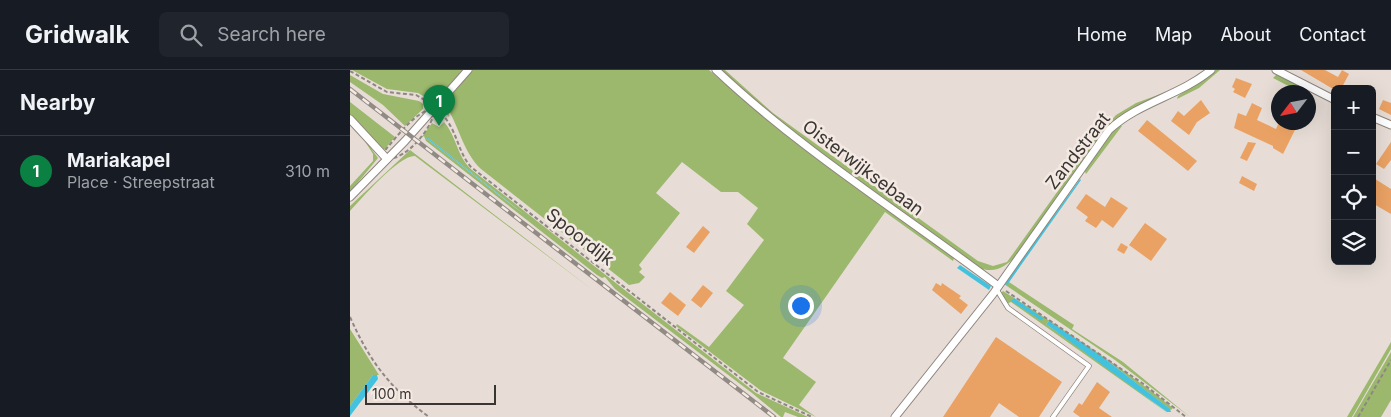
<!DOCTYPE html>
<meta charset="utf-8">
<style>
body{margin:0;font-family:Inter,sans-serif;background:#20242c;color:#f1f3f6}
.controls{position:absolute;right:15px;top:15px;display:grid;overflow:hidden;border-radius:8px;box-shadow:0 5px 20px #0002}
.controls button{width:45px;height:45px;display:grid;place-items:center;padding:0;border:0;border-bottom:1px solid #363941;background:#171b24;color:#f1f3f6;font:25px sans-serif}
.compass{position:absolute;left:921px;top:15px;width:45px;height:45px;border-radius:50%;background:#171b24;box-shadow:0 5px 20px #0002;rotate:238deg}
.scale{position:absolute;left:15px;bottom:12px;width:131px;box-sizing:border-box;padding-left:5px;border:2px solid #383532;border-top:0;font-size:14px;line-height:18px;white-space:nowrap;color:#383532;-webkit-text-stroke:4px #f4eae3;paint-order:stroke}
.you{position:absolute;left:450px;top:235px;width:18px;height:18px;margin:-12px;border:4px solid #fff;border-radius:50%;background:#1a73e8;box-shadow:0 0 0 8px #1a73e833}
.badge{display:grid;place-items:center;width:32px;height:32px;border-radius:50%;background:#0b8043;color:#fff;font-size:16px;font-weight:700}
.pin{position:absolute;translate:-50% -41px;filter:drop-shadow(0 1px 2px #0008)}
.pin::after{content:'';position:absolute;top:26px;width:18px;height:15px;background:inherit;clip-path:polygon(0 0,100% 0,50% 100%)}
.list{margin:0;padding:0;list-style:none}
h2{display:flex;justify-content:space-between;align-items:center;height:65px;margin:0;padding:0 20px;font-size:21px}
h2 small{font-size:16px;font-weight:400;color:#9ea1a6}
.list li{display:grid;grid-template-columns:32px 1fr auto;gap:15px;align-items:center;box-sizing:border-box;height:70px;padding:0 20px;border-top:1px solid #363941}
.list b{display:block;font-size:19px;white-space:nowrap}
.list p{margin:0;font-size:16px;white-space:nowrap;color:#9ea1a6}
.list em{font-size:16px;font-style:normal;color:#9ea1a6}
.icon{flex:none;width:28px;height:28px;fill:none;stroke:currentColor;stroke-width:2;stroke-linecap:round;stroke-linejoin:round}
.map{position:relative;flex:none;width:1041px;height:347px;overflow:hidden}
header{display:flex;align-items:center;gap:30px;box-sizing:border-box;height:70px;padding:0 25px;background:#171b24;border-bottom:1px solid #363941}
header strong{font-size:24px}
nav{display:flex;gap:28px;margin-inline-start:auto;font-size:18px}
.search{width:350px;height:45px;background:#20242c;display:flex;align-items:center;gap:12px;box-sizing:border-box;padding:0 18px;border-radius:8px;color:#9ea1a6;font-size:19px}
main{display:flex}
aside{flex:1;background:#171b24}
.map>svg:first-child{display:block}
.green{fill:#9bb86d;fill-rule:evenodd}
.water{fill:#42c2df}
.building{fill:#eaa264}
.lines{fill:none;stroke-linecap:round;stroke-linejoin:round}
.lane-casing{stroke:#8e857e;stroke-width:5.5}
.street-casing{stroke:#8e857e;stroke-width:9}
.path{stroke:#8e8782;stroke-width:2;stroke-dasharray:4 2.5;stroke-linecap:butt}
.lane{stroke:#fff;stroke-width:4}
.street{stroke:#fff;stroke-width:7}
.rail-casing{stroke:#918a85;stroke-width:4.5}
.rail{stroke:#f4eae3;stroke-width:2.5;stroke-dasharray:8;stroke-linecap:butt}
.labels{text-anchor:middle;stroke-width:5;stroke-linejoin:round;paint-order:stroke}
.street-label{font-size:18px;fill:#383532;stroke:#f4eae3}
</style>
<header>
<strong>Gridwalk</strong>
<div class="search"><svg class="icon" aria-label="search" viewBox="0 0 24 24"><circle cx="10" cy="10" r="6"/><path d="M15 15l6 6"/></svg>Search here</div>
<nav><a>Home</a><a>Map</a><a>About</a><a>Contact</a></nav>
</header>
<main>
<aside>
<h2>Nearby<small></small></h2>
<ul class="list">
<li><span class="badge">1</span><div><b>Mariakapel</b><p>Place · Streepstraat</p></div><em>310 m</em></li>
</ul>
</aside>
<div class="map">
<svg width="1041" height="347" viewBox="0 0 1041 347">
<rect width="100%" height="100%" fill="#e7ddd6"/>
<!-- green -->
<g class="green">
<polygon points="2,0 115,0 102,15 80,30 68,23 37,19"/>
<path d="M 122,0 L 359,0 L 425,56 L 604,188 L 603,191 L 535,142 L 433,288 L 466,312 L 449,335 L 466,347 L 410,320 L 326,256 L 327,254 L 359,277 L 394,235 L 376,221 L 414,170 L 397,154 L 408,138 L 388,122 L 371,122 L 332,92 L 306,123 L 330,143 L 289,195 L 292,199 L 289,202 L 295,207 L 289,213 L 279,215 L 131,99 C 114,83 110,60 98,39 L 99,47 L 94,40 L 98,29 Z"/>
<path d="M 370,0 L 375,0 L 423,43 L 628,191 L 643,196 L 657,192 L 745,69 L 766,45 L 786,33 L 824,19 L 857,0 C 829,23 791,30 762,54 L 667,185 C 656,196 646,204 629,198 C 541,135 451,73 370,0 Z"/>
<polygon points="866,0 870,0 849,18 827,29 828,26"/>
<polygon points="927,4 950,16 950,22 923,8"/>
<polygon points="0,5 33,24 69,31 73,34 73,39 55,56 33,35 0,12"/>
<path d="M 0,32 L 45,67 L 34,80 C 21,71 13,57 0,46 Z"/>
<path d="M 94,52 C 107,67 107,87 122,100 L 406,323 L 458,347 L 448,347 L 435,342 L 433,347 L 431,347 L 402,323 L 265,219 L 255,207 L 252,208 L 247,205 L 76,71 L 74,66 L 71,68 L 82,53 L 89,57 ZM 76,68 L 78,68 L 175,145 L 163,136 Z"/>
<polygon points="770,55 772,56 736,104 734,99 760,63"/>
<polygon points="7,59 28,88 0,122 0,116 23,91 23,84"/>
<path d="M 60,80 L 244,221 L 65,86 C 49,85 12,128 0,141 L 0,136 Z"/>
<polygon points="727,109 733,109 729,109 657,215 659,212 724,255 722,259 773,292 840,347 765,290 654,214"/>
<path d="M 653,221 C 710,257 769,295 823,338 L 821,340 L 750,285 L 699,251 L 696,254 L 749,291 L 819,344 L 661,232 L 656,234 L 651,223 Z"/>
<polygon points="0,259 29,305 23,305 0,336"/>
<polygon points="1041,272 1041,279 1002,347 997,347"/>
<polygon points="1041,282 1041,330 1031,347 1003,347"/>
</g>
<!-- water -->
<g class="water">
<polygon points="76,68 78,68 189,156"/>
<polygon points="730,109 731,110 657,215 655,214"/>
<polygon points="610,195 641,216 639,220 607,198"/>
<polygon points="664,228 693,248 692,251 661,231"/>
<polygon points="699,251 750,285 820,339 821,342 817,342 696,254"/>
<polygon points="23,305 27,305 28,309 0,346 0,336"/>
</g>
<!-- building -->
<g class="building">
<polygon points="951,0 975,0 988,7 992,0 999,4 991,19 983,19"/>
<polygon points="886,8 902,14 895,28 883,22 885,19 882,17"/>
<polygon points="851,30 860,43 847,52 839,65 821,51 828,41 834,46"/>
<polygon points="1033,30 1041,33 1041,45 1029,39"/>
<polygon points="902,33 912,38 907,50 926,59 929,52 949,52 933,84 923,78 923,76 884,58 888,43 896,46"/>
<polygon points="797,50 847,91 838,101 788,61"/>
<polygon points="898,72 906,73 897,91 890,88"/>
<polygon points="1041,72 1041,90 1034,99 1026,94"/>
<polygon points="892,106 907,114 904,121 889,113"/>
<polygon points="1022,107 1041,119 1041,144 1022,133"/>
<polygon points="736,124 755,137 761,127 778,138 763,158 752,150 746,158 735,151 738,147 726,138"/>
<polygon points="795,153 817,169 801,191 779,175"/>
<polygon points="353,156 360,162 344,183 336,177"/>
<polygon points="771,173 778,177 774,184 767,180"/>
<polygon points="586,213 591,216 592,213 611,226 609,228 618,235 611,244 582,220"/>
<polygon points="353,215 363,223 351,238 341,230"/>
<polygon points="320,222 336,235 328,246 311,233"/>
<polygon points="646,267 712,312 689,347 669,347 649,333 640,347 593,347"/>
<polygon points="747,312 760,322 749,338 762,347 730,347 723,342 729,333 732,335"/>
</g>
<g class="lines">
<defs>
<polyline id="lane" points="647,220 658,238 739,296 703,347"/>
<g id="street">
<path d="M 366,0 C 452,81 553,144 647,215"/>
<polyline points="926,0 985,30"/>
<polyline points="1022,47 1041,55"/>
<polyline points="0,49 37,89"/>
<polyline points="0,127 55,71 118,0"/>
<path d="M 545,347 L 643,224 L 759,60 C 789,32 829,26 861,0"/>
</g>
</defs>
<!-- lane casing -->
<use href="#lane" class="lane-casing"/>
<!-- street casing -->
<use href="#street" class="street-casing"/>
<!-- path -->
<g class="path">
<polyline points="0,1 37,22 66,25 80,33"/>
<path d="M 86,37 C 83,57 58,89 37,89 L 36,79 C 50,63 65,42 86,37 Z"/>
<path d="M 91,43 C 108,61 107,81 121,97 L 408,322 L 462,347"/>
<polyline points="656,221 792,313 836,347"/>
<path d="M 0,247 C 20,292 40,318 79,347"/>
<polyline points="1008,347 1041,290"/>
</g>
<!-- lane -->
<use href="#lane" class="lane"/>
<!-- street -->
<use href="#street" class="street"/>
<defs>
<polyline id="rail" points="0,19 424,347"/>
</defs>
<!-- rail casing -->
<use href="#rail" class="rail-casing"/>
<!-- rail -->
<use href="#rail" class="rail"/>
</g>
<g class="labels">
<!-- street labels -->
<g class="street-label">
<text transform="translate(728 81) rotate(-52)" y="6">Zandstraat</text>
<text transform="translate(513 98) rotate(37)" y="6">Oisterwijksebaan</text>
<text transform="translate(230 167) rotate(38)" y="6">Spoordijk</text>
</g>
</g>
</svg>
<div class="controls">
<button>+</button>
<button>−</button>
<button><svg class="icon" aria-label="locate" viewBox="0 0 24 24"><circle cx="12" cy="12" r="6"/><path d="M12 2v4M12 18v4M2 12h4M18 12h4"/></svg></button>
<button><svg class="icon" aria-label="layers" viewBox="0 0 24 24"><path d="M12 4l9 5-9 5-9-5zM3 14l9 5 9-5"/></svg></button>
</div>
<svg class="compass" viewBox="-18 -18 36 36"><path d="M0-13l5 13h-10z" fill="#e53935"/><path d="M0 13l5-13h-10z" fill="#9ea1a6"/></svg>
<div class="scale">100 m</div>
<div class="you"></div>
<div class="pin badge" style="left:89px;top:56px">1</div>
</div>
</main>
